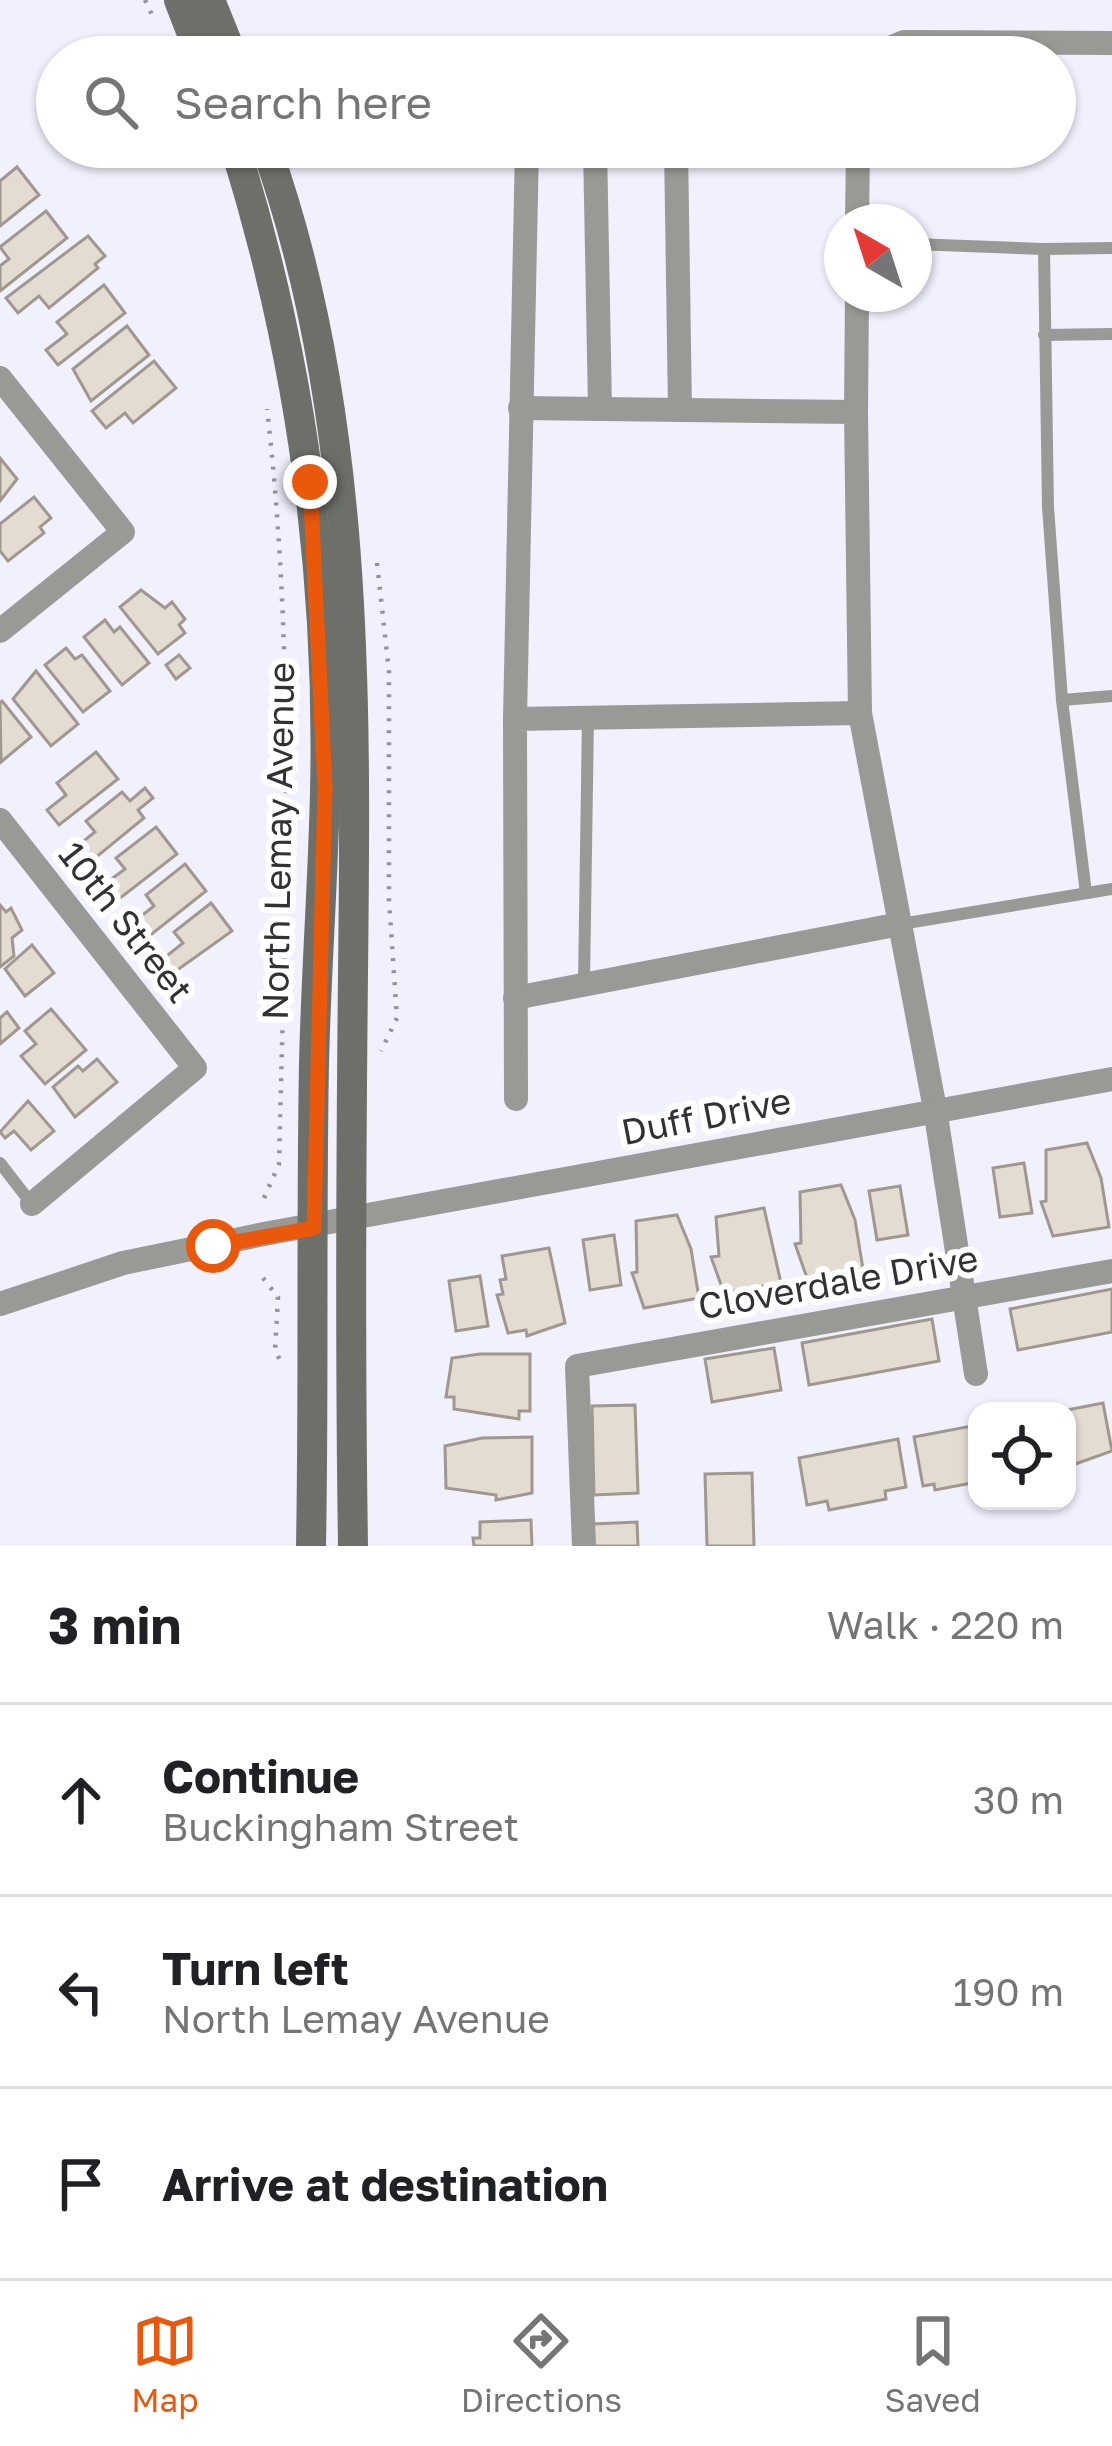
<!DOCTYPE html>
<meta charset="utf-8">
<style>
body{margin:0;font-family:"Golos Text",sans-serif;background:#f6f6f6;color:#202124}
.controls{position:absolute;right:36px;bottom:36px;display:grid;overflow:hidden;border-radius:24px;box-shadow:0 3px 9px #0004}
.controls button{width:108px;height:108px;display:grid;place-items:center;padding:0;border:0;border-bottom:3px solid #e0e0e0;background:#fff;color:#202124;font:60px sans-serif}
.compass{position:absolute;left:824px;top:204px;width:108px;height:108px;border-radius:50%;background:#fff;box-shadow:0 3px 9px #0004;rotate:321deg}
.stop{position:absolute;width:36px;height:36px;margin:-27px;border:9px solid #ea580c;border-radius:50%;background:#fff}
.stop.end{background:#ea580c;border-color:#fff;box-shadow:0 3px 12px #0008}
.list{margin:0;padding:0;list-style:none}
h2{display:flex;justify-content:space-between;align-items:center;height:156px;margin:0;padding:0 48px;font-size:51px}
h2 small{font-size:39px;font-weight:400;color:#757577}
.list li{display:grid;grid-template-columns:78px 1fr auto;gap:36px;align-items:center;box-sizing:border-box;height:192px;padding:0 48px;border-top:3px solid #e0e0e0}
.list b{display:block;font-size:45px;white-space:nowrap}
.list p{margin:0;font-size:39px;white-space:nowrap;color:#757577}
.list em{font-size:39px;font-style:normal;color:#757577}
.icon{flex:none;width:66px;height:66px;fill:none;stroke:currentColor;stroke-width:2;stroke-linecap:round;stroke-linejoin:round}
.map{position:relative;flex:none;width:1112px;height:1546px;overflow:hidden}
.search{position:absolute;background:#fff;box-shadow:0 3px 9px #0004;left:36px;right:36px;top:36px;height:132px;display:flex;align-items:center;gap:30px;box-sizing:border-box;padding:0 42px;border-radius:66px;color:#757577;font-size:45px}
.sheet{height:732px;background:#fff}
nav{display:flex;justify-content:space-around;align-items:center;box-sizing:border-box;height:168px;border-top:3px solid #e0e0e0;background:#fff;font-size:33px;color:#757577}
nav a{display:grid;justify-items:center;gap:6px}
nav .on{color:#ea580c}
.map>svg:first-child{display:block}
.building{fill:#e4dbd1;stroke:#a0988f;stroke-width:3}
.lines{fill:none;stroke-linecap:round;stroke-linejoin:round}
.path{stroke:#92939b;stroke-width:4.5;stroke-dasharray:3 9;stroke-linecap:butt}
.service{stroke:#989a95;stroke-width:12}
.minor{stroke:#989a95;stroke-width:24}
.secondary{stroke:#6d7069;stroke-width:30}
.route{stroke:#ea580c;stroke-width:15}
.labels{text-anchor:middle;stroke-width:12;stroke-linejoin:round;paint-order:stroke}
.street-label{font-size:36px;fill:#313236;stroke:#fff}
</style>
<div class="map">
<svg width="1112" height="1546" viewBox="0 0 1112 1546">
<rect width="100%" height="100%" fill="#f0f1fd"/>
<!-- building -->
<g class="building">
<polygon points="17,167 39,195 0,226 0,181"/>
<polygon points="46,211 67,238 0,291 0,266 9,259 0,247"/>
<polygon points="88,236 105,256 95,264 98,268 49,308 39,296 18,313 6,298"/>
<polygon points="104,285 125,313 58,365 46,350 67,334 57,322"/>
<polygon points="127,326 149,355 91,401 73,369"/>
<polygon points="154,361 176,388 133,423 125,413 106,428 92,411"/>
<polygon points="0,458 17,479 0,501"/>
<polygon points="34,497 51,518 40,527 44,533 8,561 0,551 0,524"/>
<polygon points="141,590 165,608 172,602 185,619 179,625 185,633 158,654 120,607"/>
<polygon points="105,620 114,632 120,627 149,663 122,685 84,637"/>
<polygon points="66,648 75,659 82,655 110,691 83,712 45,665"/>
<polygon points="179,655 190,668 176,679 166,665"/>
<polygon points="36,671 78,724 51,746 13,699"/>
<polygon points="2,701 31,737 1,762 0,703"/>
<polygon points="96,752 118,779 59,825 47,810 66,795 57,783"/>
<polygon points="145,788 153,798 138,810 144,818 89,863 76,847 95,832 86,821 122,792 130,801"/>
<polygon points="156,827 177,854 119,899 106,883 125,869 116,858"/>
<polygon points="185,864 206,891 148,937 135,921 154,906 146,895"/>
<polygon points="211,903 232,931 173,973 164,958 183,943 174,932"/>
<polygon points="0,905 6,912 11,908 22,930 12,938 14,956 0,967"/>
<polygon points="32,945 54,973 25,996 5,969"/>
<polygon points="51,1009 86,1050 45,1084 21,1056 36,1044 25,1031"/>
<polygon points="7,1012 19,1028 0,1044 0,1018"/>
<polygon points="97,1059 117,1082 75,1117 53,1087 78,1066 83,1071"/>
<polygon points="28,1101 54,1131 31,1150 14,1131 5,1138 0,1132"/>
<polygon points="1087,1143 1101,1178 1109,1227 1053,1236 1041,1202 1046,1201 1046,1150"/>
<polygon points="1024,1163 1032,1213 1000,1217 993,1168"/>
<polygon points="841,1185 855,1220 863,1269 807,1278 795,1244 801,1243 800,1192"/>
<polygon points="900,1186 908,1235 877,1240 869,1191"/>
<polygon points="764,1208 781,1283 724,1293 711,1257 719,1256 716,1217"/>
<polygon points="677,1215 691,1249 699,1298 644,1308 632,1273 637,1272 636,1221"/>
<polygon points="614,1235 621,1285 590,1290 583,1240"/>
<polygon points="549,1248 565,1323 527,1336 526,1330 508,1333 497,1295 503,1294 500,1280 506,1279 502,1256"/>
<polygon points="480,1276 488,1326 456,1331 449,1281"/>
<polygon points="1112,1289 1112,1332 1018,1350 1010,1309"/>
<polygon points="932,1319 939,1361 809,1385 802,1343"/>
<polygon points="774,1348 781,1390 712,1402 705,1359"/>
<polygon points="480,1354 530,1354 530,1411 519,1411 519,1419 454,1409 454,1397 446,1397 452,1358"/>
<polygon points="1103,1403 1112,1451 1067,1467 1067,1411 1062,1411"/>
<polygon points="635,1405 638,1493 594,1495 592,1406"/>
<polygon points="977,1425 977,1482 935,1490 934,1484 923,1486 914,1437"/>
<polygon points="532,1437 532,1493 496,1500 496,1495 446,1488 445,1446 482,1438"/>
<polygon points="898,1439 906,1487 885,1491 886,1499 829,1510 827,1501 807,1505 799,1458"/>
<polygon points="752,1473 754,1546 707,1546 705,1474"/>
<polygon points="531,1520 532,1546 474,1546 473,1538 480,1538 480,1522"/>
<polygon points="637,1522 638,1546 594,1546 593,1524"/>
</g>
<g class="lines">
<!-- path -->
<g class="path">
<polyline points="145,0 153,17"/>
<polyline points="377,563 389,672 389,900 397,1018 381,1051"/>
<path d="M 264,1198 L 279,1164 C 285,913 296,659 267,409"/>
<polyline points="263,1278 278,1297 275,1350 283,1366"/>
</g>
<!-- service -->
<g class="service">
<polyline points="914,244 1044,249 1048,507 1062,700"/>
<polyline points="1044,249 1112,248"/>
<polyline points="1044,335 1112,334"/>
<polyline points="1086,893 1062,700 1112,696"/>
<polyline points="901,924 1112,889"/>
<polyline points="584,983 588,717"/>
<polyline points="0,1163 31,1203"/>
</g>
<!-- minor -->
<g class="minor">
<polyline points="869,57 904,42 1112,43"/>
<polyline points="595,147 600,408"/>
<polyline points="676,147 680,410"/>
<polyline points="857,222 858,147"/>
<polyline points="0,378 123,532 0,631"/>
<polyline points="520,408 856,412 860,713"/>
<polyline points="856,412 857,294"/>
<polyline points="515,719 527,147"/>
<polyline points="0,820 195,1068 32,1204"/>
<polyline points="515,998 900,924"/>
<polyline points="516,1099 515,719 860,713 935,1109 976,1374"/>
<polyline points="0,1304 123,1263 264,1234 1112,1079"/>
<polyline points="584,1546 577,1366 1112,1271"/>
</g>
<!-- secondary -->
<g class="secondary">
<polyline points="179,0 201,57"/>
<polyline points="210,0 233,57"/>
<path d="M 235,147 C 300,355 330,573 325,792 C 323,883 316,974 314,1064 C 311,1225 314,1385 311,1546"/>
<path d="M 266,147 C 360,410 356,698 353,974 C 351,1165 350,1355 353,1546"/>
</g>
</g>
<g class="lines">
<!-- route -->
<polyline class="route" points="213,1246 314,1228 325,787 310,482"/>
</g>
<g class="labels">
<!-- street labels -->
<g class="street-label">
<text transform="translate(278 841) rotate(-89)" y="13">North Lemay Avenue</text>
<text transform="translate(126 922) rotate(52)" y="13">10th Street</text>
<text transform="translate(706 1116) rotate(-11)" y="13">Duff Drive</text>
<text transform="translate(838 1282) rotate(-10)" y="13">Cloverdale Drive</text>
</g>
</g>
</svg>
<div class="controls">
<button><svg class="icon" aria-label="locate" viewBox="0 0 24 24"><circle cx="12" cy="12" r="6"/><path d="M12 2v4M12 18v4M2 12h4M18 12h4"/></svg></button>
</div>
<svg class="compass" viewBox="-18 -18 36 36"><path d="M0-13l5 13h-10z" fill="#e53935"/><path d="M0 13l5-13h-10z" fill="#757577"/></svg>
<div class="stop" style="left:213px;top:1246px"></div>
<div class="stop end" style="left:310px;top:482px"></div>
<div class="search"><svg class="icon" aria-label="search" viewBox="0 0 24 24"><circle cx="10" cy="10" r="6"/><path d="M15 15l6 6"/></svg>Search here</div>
</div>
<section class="sheet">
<h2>3 min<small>Walk · 220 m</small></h2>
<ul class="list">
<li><svg class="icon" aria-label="ahead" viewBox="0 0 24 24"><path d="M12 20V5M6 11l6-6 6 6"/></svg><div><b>Continue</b><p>Buckingham Street</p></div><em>30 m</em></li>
<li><svg class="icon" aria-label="left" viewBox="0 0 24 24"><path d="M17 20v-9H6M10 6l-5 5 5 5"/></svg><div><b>Turn left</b><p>North Lemay Avenue</p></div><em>190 m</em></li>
<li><svg class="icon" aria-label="arrive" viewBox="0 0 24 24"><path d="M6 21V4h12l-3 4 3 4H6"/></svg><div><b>Arrive at destination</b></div></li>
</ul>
</section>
<nav>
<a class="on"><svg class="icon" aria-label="map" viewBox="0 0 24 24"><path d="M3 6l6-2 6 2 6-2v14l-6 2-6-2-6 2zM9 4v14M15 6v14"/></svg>Map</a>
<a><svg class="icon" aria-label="directions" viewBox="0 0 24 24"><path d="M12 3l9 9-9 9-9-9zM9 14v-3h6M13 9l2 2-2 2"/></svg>Directions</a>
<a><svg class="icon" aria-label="saved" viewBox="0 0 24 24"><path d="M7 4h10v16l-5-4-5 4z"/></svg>Saved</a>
</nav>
